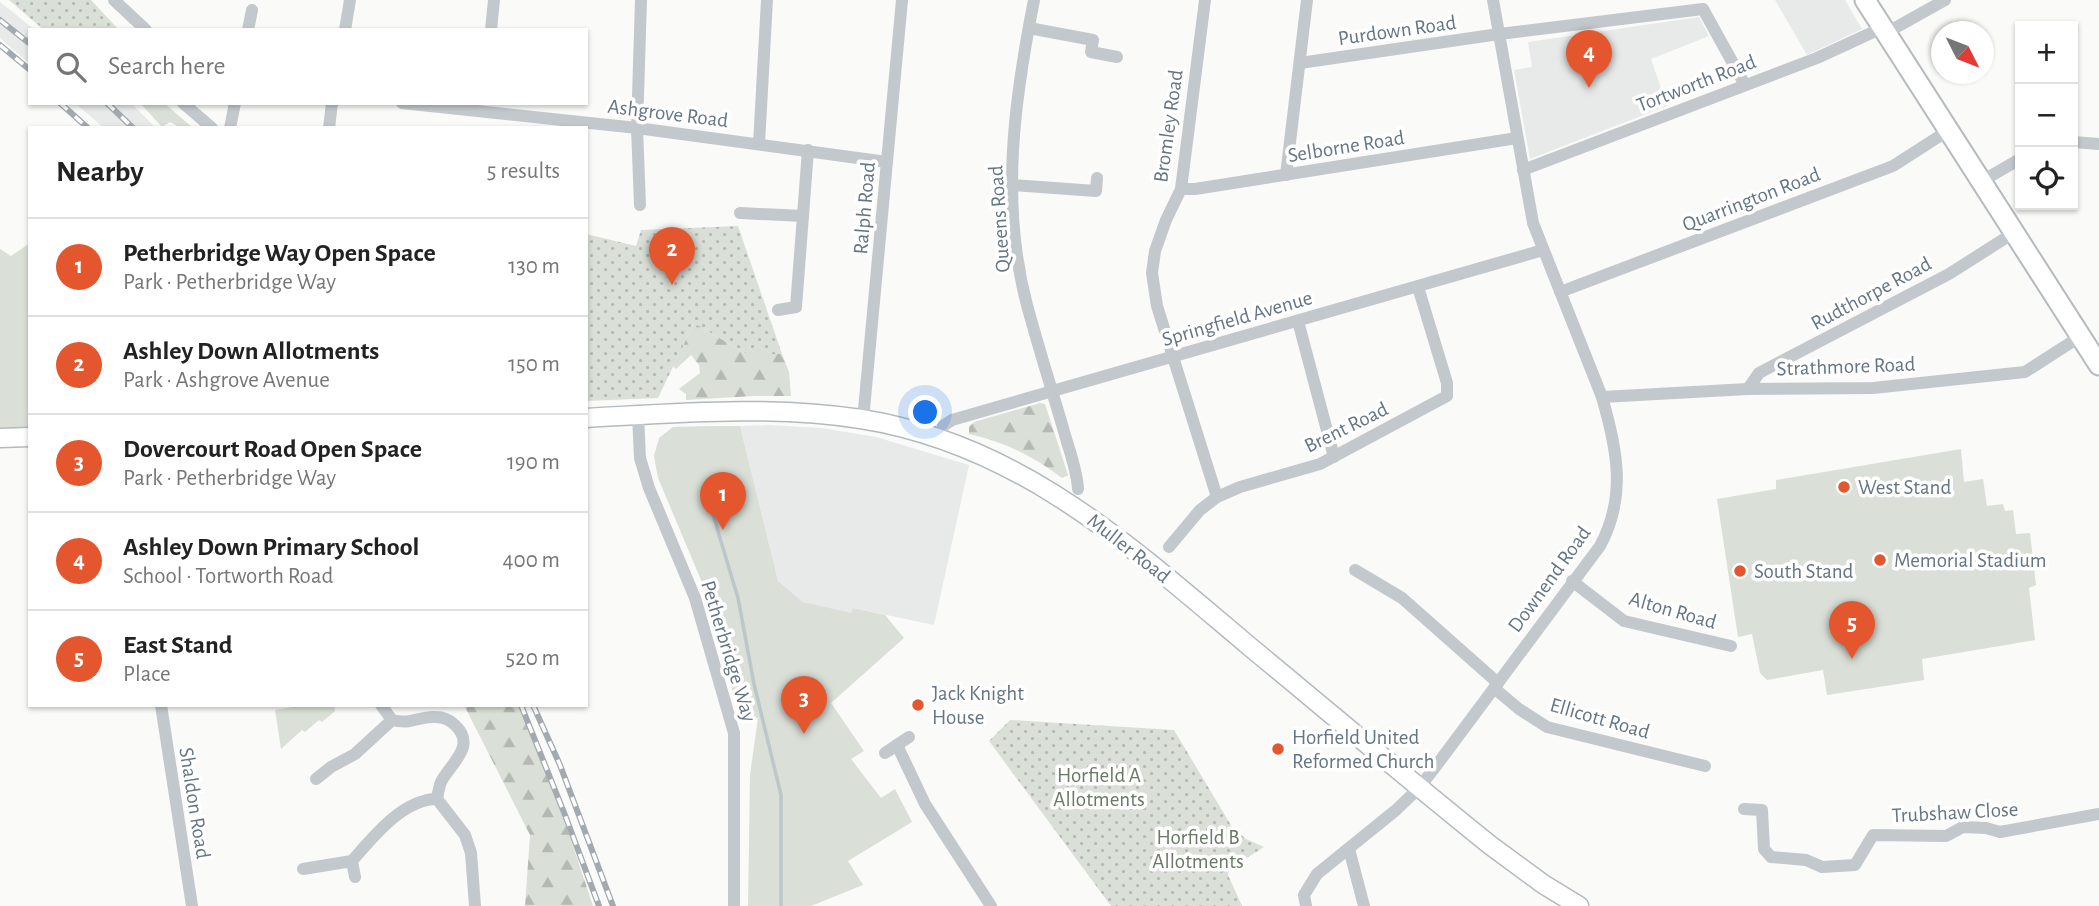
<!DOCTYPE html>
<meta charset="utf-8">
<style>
body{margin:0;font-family:"Alegreya Sans",sans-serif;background:#f2f2f2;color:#222}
.controls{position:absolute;right:21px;top:21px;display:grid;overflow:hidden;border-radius:0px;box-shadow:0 2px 5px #0004}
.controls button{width:63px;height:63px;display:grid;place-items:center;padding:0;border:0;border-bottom:2px solid #e0e0e0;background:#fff;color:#222;font:35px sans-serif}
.compass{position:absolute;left:1931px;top:21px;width:63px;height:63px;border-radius:50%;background:#fff;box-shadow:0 2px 5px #0004;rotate:132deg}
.you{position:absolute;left:926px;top:413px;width:24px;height:24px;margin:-18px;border:5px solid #fff;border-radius:50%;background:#1a73e8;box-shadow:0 0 0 10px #1a73e833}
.badge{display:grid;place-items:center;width:46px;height:46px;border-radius:50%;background:#e4572e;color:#fff;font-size:23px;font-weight:700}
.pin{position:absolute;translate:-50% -58px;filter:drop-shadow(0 2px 4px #0008)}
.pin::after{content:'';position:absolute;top:37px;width:24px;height:21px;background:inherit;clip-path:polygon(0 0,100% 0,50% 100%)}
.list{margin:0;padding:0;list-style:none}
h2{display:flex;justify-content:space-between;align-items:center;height:91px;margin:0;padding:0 28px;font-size:30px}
h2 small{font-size:23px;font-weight:400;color:#767676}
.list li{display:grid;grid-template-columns:46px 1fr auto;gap:21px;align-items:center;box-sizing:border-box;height:98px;padding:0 28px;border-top:2px solid #e0e0e0}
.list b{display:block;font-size:26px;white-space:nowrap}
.list p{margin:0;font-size:23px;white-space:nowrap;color:#767676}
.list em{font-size:23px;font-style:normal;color:#767676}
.icon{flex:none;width:38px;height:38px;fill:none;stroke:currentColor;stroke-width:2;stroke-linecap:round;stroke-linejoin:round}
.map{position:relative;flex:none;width:2099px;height:906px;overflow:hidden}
.search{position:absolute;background:#fff;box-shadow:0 2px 5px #0004;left:28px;top:28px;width:560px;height:77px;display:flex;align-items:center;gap:18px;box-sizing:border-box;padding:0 24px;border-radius:0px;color:#767676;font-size:26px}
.panel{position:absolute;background:#fff;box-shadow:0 2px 5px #0004;left:28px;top:126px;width:560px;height:581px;border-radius:0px}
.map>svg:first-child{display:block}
.built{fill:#e8e9e9}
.green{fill:#dadfd7}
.forest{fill:url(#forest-firs)}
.garden{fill:url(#garden-dots)}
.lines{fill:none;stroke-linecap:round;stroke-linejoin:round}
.stream{stroke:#bbc7cb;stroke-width:3.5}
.secondary-casing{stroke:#b3babf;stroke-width:21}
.primary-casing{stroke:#b5babe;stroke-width:23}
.minor{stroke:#c3c8cc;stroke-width:12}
.secondary{stroke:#fff;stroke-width:18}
.primary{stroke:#fff;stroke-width:19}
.rail-casing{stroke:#a2aab0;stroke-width:6}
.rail{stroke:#fff;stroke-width:3.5;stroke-dasharray:10;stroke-linecap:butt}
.poi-dot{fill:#e4572e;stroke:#fff;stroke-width:2.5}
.labels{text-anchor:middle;stroke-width:7;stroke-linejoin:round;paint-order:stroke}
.street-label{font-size:21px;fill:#657683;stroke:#fff}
.poi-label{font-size:21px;fill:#657683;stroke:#fff;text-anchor:start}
.park-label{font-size:21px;fill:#687a64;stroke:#fff}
</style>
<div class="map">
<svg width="2099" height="906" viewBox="0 0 2099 906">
<defs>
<pattern id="forest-firs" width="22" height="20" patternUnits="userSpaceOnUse" patternTransform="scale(1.75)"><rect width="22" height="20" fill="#dadfd7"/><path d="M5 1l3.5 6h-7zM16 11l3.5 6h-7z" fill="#b4b9b4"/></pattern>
<pattern id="garden-dots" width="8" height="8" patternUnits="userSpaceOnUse" patternTransform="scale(1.75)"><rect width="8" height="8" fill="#dadfd7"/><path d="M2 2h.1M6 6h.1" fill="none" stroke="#b4b9b4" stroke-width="1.8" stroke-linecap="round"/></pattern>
</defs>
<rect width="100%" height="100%" fill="#fafaf8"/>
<!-- built -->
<g class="built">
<polygon points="1775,0 1845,0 1862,29 1807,55"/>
<polygon points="0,2 35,30 30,30 30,64 0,38"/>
<polygon points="1699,17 1709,36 1651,59 1667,106 1530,159 1514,70 1532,67 1528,42"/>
<polygon points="75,103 131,103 156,128 104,128"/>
<polygon points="768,425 822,428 876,437 969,465 934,625 853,608 851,614 803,602 778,581 740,426"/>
</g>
<!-- green -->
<g class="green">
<polygon points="140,103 164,103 193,128 181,128 170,122 162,127"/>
<polygon points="30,243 30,428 0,429 0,249 11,256"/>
<polygon points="713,426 740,426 778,581 803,602 851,613 853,608 885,615 904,638 831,703 864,751 851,759 881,798 895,789 912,822 848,861 863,885 811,906 748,906 750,775 758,718 740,720 709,599 658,478 654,456 659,438 673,427"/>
<polygon points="1961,449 1964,482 1983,479 1987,506 2003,504 2005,511 2013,510 2016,534 2030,533 2036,585 2029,588 2035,640 1922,659 1924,680 1827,695 1823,670 1767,680 1760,673 1752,634 1738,637 1717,499 1776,489 1776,480"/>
<polygon points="306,705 334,705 335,711 322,722 319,720 305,732 302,730 281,749 275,710"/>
</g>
<!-- forest -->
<g class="forest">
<polygon points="694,323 745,353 758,346 772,354 782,354 789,372 791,396 754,396 686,400 686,394 679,389 700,373 699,365 691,355 676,369 673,366"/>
<path d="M 1040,403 L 1045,404 L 1068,475 L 1062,478 C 1033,456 1005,442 969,434 L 969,427 L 974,422 Z"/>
<polygon points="464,705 519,705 567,828 593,906 525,906 530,835"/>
</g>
<!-- garden -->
<g class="garden">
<polygon points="9,0 91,0 119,30 44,30"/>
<polygon points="738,226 782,354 772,354 758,346 745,353 694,323 658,398 586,401 586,234 636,246 641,230"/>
<polygon points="1010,720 1174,730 1232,827 1246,839 1264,847 1229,869 1228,875 1242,906 1111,906 989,741"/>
</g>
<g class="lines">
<!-- stream -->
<polyline class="stream" points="724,482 708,498 738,598 754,684 781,795 781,906"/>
<defs>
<g id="secondary">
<path d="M 586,418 C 678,413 770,405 861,419 C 1020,444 1130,546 1249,646 C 1329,712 1409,780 1490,845 L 1543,884 L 1579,906"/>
<polyline points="0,438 30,437"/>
</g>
<polyline id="primary" points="1865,0 2099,365"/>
</defs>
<!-- secondary casing -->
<use href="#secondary" class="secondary-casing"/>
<!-- primary casing -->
<use href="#primary" class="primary-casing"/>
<!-- minor -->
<g class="minor">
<polyline points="114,0 146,30"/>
<path d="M 1034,0 C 1014,101 1000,204 1027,305 C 1038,346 1051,387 1063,428 C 1068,447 1077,469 1078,489"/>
<polyline points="1205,0 1181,189 1166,220 1155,251 1152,273 1157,306 1217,497"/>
<polyline points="1029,28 1093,40 1091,52 1117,57"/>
<polyline points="248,30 252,10"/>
<polyline points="345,30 350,0"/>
<polyline points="491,30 494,0"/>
<polyline points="1886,33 1945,0"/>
<polyline points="1300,63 1499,34 1703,9 1745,85"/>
<polyline points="183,103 212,128"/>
<polyline points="402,103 637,128 887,162"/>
<polyline points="230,128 235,103"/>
<polyline points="329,128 332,103"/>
<polyline points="2073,142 2099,144"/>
<polyline points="759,144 767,0"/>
<polyline points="1523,170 1817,58 1882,28"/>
<polyline points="1286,175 1307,0"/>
<polyline points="1982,181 2020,159"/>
<polyline points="1011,185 1096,191 1097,178"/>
<polyline points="1181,189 1195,189 1517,138"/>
<polyline points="640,205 637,128 641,0"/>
<polyline points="740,213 803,216"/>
<polyline points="1560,292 1893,166 1949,130"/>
<polyline points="778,310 796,307 808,150"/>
<polyline points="1298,321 1334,457"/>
<polyline points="1748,389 1759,373 1949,274 2015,232"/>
<polyline points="1602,397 1748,389 1873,388 2025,372 2081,336"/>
<polyline points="638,415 640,458 649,488 695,598 734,733 734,906"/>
<polyline points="863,420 902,0"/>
<polyline points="943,426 952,420 1543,250"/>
<polyline points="1169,547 1200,510 1217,497 1240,487 1320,464 1447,396 1447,383 1418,287"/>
<polyline points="1355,570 1402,598 1498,683"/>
<polyline points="1572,581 1624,621 1731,646"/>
<polyline points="1494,688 1519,709 1547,727 1705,766"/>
<polyline points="161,705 192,906"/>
<path d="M 381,705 L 392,720 C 413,725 418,716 435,717 C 443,717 450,720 455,725 C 477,746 451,763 441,782 C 439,787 438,793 437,799"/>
<polyline points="897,745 925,804 991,906"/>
<polyline points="885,753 909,737"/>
<polyline points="316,779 331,767 355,754 392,720"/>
<polyline points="1744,809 1762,810 1764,849 1771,857 1806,860 1822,867 1855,865 1873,835 1946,836 1963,827 1986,828 2000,832 2099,814"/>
<polyline points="1349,849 1364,906"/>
<polyline points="303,869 352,861"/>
<path d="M 355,877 L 352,861 C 373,837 403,799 437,799 L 465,835 L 471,853 L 475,906"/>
<path d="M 1306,906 L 1304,895 L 1317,874 L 1396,810 L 1419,788 L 1439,762 L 1600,546 C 1627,496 1617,449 1602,397 L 1533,223 L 1493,0"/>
</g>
<!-- secondary -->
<use href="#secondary" class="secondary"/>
<!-- primary -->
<use href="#primary" class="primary"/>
<defs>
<g id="rail">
<polyline points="0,20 30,44"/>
<polyline points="0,45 30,70"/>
<polyline points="60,103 88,128"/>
<polyline points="107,103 133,128"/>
<polyline points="521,705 565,815 599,906"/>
<polyline points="533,705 560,765 613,906"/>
</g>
</defs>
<!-- rail casing -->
<use href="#rail" class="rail-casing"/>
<!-- rail -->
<use href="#rail" class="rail"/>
</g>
<!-- markers -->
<g class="poi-dot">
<circle cx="1844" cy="487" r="7"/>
<circle cx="1880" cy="560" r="7"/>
<circle cx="1740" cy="571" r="7"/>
<circle cx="918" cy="705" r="7"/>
<circle cx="1278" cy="749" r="7"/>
</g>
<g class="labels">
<!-- street labels -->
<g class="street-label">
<text transform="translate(1397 30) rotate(-8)" y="7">Purdown Road</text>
<text transform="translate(1696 83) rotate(-21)" y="7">Tortworth Road</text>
<text transform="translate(668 113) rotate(7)" y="7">Ashgrove Road</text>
<text transform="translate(1168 126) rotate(-82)" y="7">Bromley Road</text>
<text transform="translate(1346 146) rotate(-9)" y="7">Selborne Road</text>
<text transform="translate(1751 199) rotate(-21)" y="7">Quarrington Road</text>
<text transform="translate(864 208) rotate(-85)" y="7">Ralph Road</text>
<text transform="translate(999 219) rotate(-94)" y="7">Queens Road</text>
<text transform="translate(1871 293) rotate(-28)" y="7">Rudthorpe Road</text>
<text transform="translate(1237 318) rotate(-16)" y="7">Springfield Avenue</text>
<text transform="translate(1846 366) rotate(-2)" y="7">Strathmore Road</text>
<text transform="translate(1346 427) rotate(-26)" y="7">Brent Road</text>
<text transform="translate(1129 548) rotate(38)" y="7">Muller Road</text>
<text transform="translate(1549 579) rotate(-54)" y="7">Downend Road</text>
<text transform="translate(1673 610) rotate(16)" y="7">Alton Road</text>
<text transform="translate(729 651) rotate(73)" y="7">Petherbridge Way</text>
<text transform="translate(1600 718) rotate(16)" y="7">Ellicott Road</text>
<text transform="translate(195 803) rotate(81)" y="7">Shaldon Road</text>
<text transform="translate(1955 812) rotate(-3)" y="7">Trubshaw Close</text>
</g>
<!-- poi labels -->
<g class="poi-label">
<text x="1858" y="494">West Stand</text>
<text x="1894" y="567">Memorial Stadium</text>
<text x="1754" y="578">South Stand</text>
<text x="932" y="700">Jack Knight<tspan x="932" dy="24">House</tspan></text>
<text x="1292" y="744">Horfield United<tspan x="1292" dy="24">Reformed Church</tspan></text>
</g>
<!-- park labels -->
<g class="park-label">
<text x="1099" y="782">Horfield A<tspan x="1099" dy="24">Allotments</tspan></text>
<text x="1198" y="844">Horfield B<tspan x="1198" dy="24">Allotments</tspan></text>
</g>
</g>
</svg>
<div class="controls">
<button>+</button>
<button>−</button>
<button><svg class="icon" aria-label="locate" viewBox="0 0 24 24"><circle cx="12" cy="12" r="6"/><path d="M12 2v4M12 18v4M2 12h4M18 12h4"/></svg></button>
</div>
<svg class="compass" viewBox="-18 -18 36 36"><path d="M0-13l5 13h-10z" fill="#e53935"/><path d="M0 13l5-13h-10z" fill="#767676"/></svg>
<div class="you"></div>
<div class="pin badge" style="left:723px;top:530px">1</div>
<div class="pin badge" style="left:672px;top:285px">2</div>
<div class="pin badge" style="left:804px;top:734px">3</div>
<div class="pin badge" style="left:1589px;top:88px">4</div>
<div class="pin badge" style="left:1852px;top:659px">5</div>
<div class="search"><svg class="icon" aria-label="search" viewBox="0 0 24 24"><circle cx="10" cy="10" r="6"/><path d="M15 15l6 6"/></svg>Search here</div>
<section class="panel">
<h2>Nearby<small>5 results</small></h2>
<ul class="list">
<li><span class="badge">1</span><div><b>Petherbridge Way Open Space</b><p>Park · Petherbridge Way</p></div><em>130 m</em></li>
<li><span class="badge">2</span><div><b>Ashley Down Allotments</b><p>Park · Ashgrove Avenue</p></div><em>150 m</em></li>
<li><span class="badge">3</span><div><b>Dovercourt Road Open Space</b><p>Park · Petherbridge Way</p></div><em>190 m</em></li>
<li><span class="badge">4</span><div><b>Ashley Down Primary School</b><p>School · Tortworth Road</p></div><em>400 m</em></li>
<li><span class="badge">5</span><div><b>East Stand</b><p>Place</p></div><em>520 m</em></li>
</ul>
</section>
</div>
